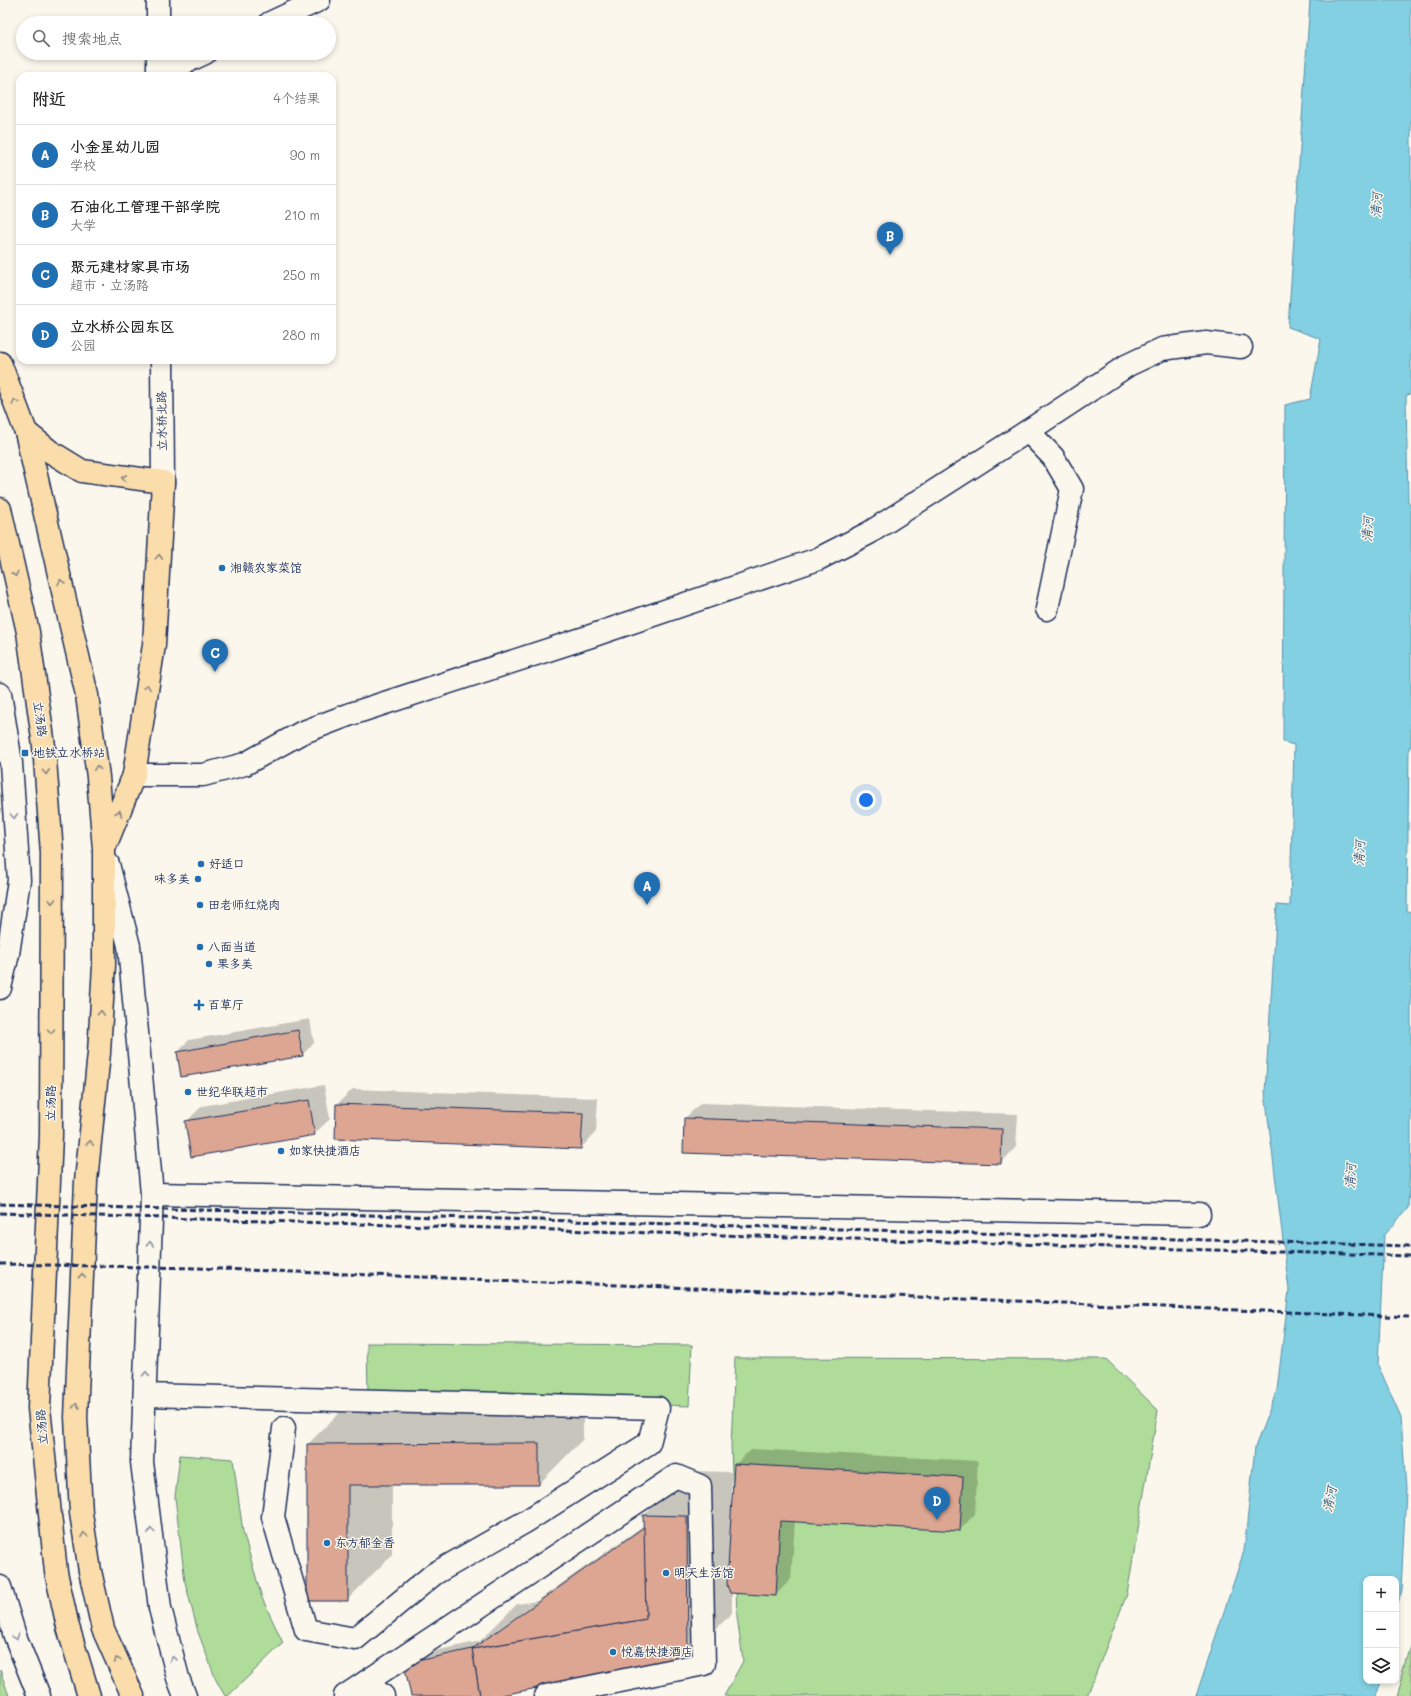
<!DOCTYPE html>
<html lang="zh">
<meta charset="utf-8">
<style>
body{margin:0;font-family:Mali,"LXGW WenKai TC",sans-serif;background:#f2f2f2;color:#222}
.controls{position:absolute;right:12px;bottom:12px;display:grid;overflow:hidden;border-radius:8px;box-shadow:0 2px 6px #0003}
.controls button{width:36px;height:36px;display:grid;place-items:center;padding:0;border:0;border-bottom:1px solid #e0e0e0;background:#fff;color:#222;font:20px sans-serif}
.you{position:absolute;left:866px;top:800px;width:14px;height:14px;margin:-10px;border:3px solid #fff;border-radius:50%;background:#1a73e8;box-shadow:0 0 0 6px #1a73e833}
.badge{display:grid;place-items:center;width:26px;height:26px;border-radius:50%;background:#1f6fb2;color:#fff;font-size:13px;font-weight:700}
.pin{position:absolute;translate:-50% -33px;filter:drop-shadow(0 1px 2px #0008)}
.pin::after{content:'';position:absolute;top:21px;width:14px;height:12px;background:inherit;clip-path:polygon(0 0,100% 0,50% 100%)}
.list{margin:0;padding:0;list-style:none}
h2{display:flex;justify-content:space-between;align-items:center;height:52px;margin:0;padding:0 16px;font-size:17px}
h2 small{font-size:13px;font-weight:400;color:#767676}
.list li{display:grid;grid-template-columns:26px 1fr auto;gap:12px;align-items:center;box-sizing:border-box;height:60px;padding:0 16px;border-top:1px solid #e0e0e0}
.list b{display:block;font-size:15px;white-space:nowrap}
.list p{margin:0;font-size:13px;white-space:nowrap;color:#767676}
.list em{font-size:13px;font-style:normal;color:#767676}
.icon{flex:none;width:22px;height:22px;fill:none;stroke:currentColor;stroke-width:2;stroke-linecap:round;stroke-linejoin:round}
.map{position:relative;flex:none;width:1411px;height:1696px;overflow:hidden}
.search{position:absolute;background:#fff;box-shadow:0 2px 6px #0003;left:16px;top:16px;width:320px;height:44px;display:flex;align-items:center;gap:10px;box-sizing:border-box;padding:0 14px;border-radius:22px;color:#767676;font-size:15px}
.panel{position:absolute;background:#fff;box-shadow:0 2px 6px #0003;left:16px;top:72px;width:320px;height:292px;border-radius:12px}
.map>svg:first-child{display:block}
.green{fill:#b0dc99;stroke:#66867c}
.water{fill:#83d0e2;stroke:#5990ad}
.shadow{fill:#0003}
.building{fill:#dca692;stroke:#1b2f5e}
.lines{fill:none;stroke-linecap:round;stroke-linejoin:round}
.minor-casing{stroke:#1b2f5e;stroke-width:25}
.major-casing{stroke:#1b2f5e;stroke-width:25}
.minor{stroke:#fbf7ec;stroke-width:22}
.major{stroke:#faddab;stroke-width:22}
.rail{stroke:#1b2f5e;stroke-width:3;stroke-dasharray:6 3;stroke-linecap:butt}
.oneway{stroke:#8a8684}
.oneway2{stroke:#8b93a5}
.poi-dot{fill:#1f6fb2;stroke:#fbf7ec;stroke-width:1.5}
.labels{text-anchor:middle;stroke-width:3;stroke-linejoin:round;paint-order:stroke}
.street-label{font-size:12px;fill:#1b2f5e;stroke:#fbf7ec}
.poi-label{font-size:12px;fill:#1b2f5e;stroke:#fbf7ec;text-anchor:start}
.water-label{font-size:13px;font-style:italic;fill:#35577f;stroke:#fbf7ec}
</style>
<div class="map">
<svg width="1411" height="1696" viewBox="0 0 1411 1696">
<rect width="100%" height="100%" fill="#fbf7ec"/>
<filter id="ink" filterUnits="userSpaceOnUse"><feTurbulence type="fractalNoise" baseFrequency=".025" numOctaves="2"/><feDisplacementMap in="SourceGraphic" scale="8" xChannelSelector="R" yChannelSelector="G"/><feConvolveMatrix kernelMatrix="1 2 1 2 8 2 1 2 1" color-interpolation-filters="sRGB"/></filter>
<g filter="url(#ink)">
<!-- green -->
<g class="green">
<polygon points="367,1343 692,1345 689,1406 368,1393"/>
<polygon points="735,1358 1106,1359 1158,1410 1127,1594 1087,1696 724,1696 743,1661 737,1616 731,1445"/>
<polygon points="180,1455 233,1459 243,1532 262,1598 283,1643 228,1696 225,1696 216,1680 198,1632 185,1582 175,1497"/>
<polygon points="1411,1646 1411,1696 1396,1696"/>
<polygon points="0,1670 9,1696 0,1696"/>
</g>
<!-- water -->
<polygon class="water" points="1310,0 1411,0 1411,393 1406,396 1408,501 1411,506 1411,747 1409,747 1407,911 1411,912 1411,1141 1408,1208 1384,1236 1378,1365 1401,1417 1406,1489 1401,1590 1396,1613 1396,1579 1366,1579 1366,1681 1381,1681 1374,1696 1196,1696 1244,1551 1255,1447 1277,1390 1289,1290 1265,1092 1277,905 1290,906 1294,745 1283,742 1285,405 1310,399 1321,339 1288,327"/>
<!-- shadow -->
<g class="shadow">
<polygon points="310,1019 314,1043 302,1055 178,1052 189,1040"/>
<polygon points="324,1085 330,1119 314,1134 186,1122 202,1106"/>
<polygon points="353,1089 598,1098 596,1132 581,1148 337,1104"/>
<polygon points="701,1103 1018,1114 1016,1147 1001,1163 685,1118"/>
<polygon points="353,1399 583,1399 583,1439 539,1484 392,1484 392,1555 347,1600 308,1600 308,1444"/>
<polygon points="751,1449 978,1461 975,1514 960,1530 795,1521 791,1579 776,1595 732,1592 732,1613 688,1657 492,1696 412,1696 412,1656 480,1641 517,1604 537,1601 644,1525 644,1515 689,1471 731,1472 731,1501 733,1501 735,1465"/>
</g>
<!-- building -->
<g class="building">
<polygon points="298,1030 303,1056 181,1077 177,1052"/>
<polygon points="309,1100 315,1135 191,1157 185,1121"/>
<polygon points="336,1104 583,1113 581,1149 335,1139"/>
<polygon points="684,1118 1002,1129 1001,1164 683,1153"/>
<polygon points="539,1443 539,1485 348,1485 348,1601 307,1601 307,1444"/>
<polygon points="734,1464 963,1477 960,1531 780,1521 776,1596 730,1593 727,1585"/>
<polygon points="643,1515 687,1516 688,1658 497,1696 480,1696 472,1649 646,1619"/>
<polygon points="644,1527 646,1619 472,1649"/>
<polygon points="472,1649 480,1696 411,1696 404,1664"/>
</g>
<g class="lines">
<defs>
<g id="minor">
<polyline points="158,0 158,23"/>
<polyline points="270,23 319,0"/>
<polyline points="158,53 158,76"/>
<polyline points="158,75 205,53"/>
<polyline points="162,360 163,482"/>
<polyline points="1028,431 1053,457 1072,489 1047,609"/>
<polyline points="0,694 11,763 19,880 8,954 0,988"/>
<polyline points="134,775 203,775 245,764 301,733 351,714 591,636 818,559 869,533 1028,431 1128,365 1162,349 1206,343 1241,347"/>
<polyline points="108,864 129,946 152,1194 142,1462 160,1608 178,1678 185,1696"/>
<polyline points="152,1194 1199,1214"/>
<polyline points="145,1395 658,1408 649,1443 525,1522 434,1574 355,1639 306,1630 273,1517 284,1428"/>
<polyline points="0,1587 15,1636 39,1696"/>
<polyline points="366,1682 383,1696"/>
<polyline points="345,1696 676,1476 700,1486 704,1664 546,1696"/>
</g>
<g id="major">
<polyline points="0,363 26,432 87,695 98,777 104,849 104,965 99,1053 86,1181 76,1417 81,1513 90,1571 103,1629 133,1696"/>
<polyline points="26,432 51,452 82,471 163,482 154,645 134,775 106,844"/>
<polyline points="0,509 28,632 44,746 52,853 51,1135 39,1408 56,1572 68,1627 89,1696"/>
</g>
</defs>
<!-- minor casing -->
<use href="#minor" class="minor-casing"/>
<!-- major casing -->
<use href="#major" class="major-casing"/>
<!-- minor -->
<use href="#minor" class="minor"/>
<!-- major -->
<use href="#major" class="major"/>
<!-- rail -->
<g class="rail">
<polyline points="0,1204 1411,1246"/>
<polyline points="0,1213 1411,1256"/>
<polyline points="0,1264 197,1268 1411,1317"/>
</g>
</g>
<!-- one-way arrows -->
<defs><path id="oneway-chevron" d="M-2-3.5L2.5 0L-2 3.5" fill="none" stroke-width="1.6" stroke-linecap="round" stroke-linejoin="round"/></defs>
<g class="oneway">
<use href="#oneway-chevron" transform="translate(15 402) rotate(-110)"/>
<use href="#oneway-chevron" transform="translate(124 478) rotate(-173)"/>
<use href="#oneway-chevron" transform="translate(159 557) rotate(-87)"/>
<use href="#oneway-chevron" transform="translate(15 574) rotate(77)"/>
<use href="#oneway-chevron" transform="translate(61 582) rotate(-103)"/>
<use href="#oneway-chevron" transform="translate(147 687) rotate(-81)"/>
<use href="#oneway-chevron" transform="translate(97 768) rotate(-98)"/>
<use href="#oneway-chevron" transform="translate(46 772) rotate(86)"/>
<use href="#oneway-chevron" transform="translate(119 813) rotate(-68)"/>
<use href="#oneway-chevron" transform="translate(52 901) rotate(90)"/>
<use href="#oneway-chevron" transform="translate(101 1013) rotate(-87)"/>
<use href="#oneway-chevron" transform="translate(51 1031) rotate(90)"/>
<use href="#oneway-chevron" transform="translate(90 1143) rotate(-84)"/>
<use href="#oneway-chevron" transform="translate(82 1276) rotate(-88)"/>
<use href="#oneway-chevron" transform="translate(76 1406) rotate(-88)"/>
<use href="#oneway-chevron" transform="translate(84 1535) rotate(-99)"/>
<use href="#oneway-chevron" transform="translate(117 1660) rotate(-114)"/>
</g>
<g class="oneway2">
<use href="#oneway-chevron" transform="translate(14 816) rotate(86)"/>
<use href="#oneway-chevron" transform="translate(150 1244) rotate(-88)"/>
<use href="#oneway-chevron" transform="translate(146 1374) rotate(-88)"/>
<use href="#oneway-chevron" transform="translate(151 1531) rotate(-97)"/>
<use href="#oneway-chevron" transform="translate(16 1637) rotate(70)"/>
<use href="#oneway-chevron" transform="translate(173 1659) rotate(-104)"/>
</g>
</g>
<!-- markers -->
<g class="poi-dot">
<circle cx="222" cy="568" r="4"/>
<rect x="21" y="749" width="8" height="8" rx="2"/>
<circle cx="201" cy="864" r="4"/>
<circle cx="198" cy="879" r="4"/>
<circle cx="200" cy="905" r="4"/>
<circle cx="200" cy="947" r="4"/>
<circle cx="209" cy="964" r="4"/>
<path d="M197 999h4v4h4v4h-4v4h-4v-4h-4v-4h4z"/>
<circle cx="188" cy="1092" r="4"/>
<circle cx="281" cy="1151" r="4"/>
<circle cx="327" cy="1543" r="4"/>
<circle cx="666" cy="1573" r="4"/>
<circle cx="613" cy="1652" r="4"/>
</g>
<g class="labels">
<!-- street labels -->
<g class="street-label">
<text transform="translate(162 421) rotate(-91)" y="4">立水桥北路</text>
<text transform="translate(40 719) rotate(82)" y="4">立汤路</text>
<text transform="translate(51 1103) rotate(-90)" y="4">立汤路</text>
<text transform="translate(42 1427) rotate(-95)" y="4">立汤路</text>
</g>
<!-- poi labels -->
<g class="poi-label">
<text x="230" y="572">湘赣农家菜馆</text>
<text x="33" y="757">地铁立水桥站</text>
<text x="209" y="868">好适口</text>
<text x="190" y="883" text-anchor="end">味多美</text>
<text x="208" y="909">田老师红烧肉</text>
<text x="208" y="951">八面当道</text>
<text x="217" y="968">果多美</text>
<text x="208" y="1009">百草厅</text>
<text x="196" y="1096">世纪华联超市</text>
<text x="289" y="1155">如家快捷酒店</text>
<text x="335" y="1547">东方郁金香</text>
<text x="674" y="1577">明天生活馆</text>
<text x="621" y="1656">悦嘉快捷酒店</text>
</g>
<!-- water labels -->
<g class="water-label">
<text transform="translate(1376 205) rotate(-88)" y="5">清河</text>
<text transform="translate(1367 529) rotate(-88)" y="5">清河</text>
<text transform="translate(1359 853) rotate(-88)" y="5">清河</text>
<text transform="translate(1350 1176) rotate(-88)" y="5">清河</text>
<text transform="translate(1329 1499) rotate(-79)" y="5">清河</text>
</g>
</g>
</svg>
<div class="controls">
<button>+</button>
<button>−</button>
<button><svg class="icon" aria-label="layers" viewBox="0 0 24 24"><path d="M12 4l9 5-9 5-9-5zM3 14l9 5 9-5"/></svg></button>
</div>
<div class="you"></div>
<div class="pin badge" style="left:647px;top:905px">A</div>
<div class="pin badge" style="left:890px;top:255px">B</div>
<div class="pin badge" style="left:215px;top:672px">C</div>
<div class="pin badge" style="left:937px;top:1520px">D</div>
<div class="search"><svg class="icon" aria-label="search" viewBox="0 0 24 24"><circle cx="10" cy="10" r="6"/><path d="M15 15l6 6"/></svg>搜索地点</div>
<section class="panel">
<h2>附近<small>4个结果</small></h2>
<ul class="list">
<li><span class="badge">A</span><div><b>小金星幼儿园</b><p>学校</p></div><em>90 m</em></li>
<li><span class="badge">B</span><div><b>石油化工管理干部学院</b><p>大学</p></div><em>210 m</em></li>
<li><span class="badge">C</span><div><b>聚元建材家具市场</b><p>超市 · 立汤路</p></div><em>250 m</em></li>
<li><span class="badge">D</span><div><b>立水桥公园东区</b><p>公园</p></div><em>280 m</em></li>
</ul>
</section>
</div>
